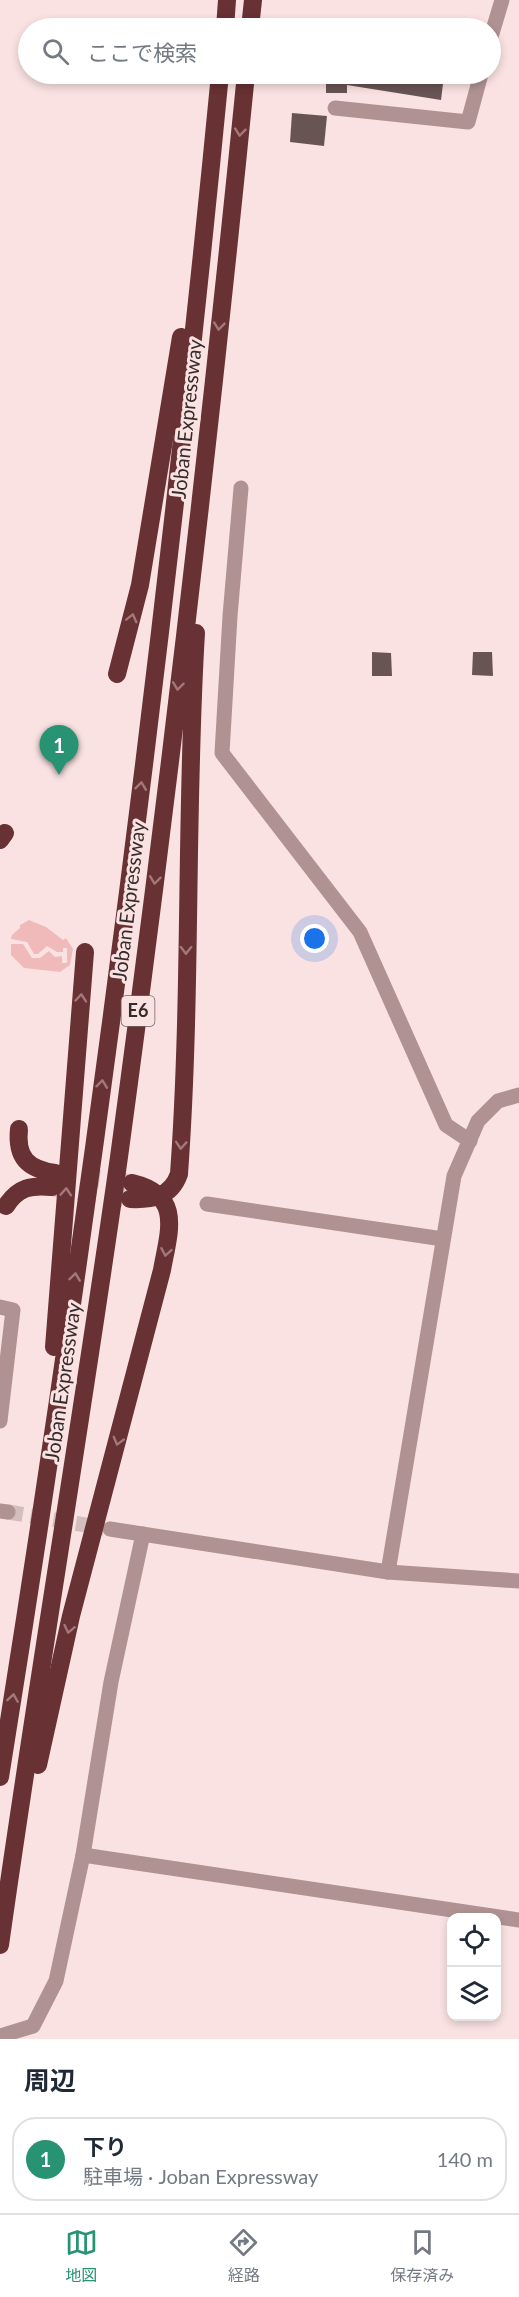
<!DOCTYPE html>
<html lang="ja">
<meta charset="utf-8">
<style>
body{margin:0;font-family:Lato,"Noto Sans JP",sans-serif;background:#f2f2f3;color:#1f2937}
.controls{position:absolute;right:18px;bottom:18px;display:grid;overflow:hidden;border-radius:12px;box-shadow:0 3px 9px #0003}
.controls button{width:54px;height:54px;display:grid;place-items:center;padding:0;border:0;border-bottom:2px solid #e0e1e3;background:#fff;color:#1f2937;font:30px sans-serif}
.you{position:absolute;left:315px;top:939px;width:21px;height:21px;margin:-15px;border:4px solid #fff;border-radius:50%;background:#1a73e8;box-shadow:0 0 0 9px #1a73e833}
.badge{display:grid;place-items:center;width:39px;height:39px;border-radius:50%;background:#289373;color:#fff;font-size:20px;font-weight:700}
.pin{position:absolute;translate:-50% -50px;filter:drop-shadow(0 2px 3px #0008)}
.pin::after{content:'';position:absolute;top:32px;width:21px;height:18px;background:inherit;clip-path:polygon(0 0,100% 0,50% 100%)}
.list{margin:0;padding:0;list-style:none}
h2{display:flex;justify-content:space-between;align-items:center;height:78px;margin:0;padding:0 24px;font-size:26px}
h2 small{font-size:20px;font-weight:400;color:#747a83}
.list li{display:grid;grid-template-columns:39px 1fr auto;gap:18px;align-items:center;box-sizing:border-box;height:84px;margin:0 12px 12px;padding:0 12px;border:2px solid #e0e1e3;border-radius:24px}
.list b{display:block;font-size:22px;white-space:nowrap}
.list p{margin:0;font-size:20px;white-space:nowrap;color:#747a83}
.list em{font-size:20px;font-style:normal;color:#747a83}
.icon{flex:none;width:33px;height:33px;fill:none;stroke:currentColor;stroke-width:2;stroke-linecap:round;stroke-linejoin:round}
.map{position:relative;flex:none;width:519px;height:2039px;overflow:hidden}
.search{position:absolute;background:#fff;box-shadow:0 3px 9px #0003;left:18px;right:18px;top:18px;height:66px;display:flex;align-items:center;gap:15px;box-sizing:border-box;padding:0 21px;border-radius:33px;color:#747a83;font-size:22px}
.sheet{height:174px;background:#fff}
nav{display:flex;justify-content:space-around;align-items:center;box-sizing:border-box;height:84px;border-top:2px solid #e0e1e3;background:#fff;font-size:16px;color:#747a83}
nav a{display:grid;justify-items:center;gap:3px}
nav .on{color:#289373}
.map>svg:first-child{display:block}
.green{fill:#f0babb}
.building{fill:#695454}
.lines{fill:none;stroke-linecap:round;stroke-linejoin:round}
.minor-tunnel{stroke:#d3bdbd;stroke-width:15;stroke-dasharray:15 8;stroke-linecap:butt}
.highway-tunnel{stroke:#d3bdbd;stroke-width:18;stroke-dasharray:18 9;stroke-linecap:butt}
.minor{stroke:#b09292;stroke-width:15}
.highway{stroke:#683134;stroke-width:18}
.oneway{stroke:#a3787a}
.labels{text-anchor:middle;stroke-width:6;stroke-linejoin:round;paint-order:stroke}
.shield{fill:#fbe2e2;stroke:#706262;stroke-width:1.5}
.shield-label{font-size:18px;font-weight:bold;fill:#342b2b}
.street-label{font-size:20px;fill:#342b2b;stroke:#fbe2e2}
</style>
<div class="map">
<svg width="519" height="2039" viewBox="0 0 519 2039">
<rect width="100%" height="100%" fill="#fbe2e2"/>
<!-- green -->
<polygon class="green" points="29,920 46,927 63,940 66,938 73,949 70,965 60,972 24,968 11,955 11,944 23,944 32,958 40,958 49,951 55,957 62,956 62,963 67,963 67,948 63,948 63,952 57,952 47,946 38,954 34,954 27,942 11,939 12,935 20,928 20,925"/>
<!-- building -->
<g class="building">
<polygon points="326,74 428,74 444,76 441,100 347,85 347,93 326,93"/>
<polygon points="292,113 327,116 324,146 290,142"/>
<polygon points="372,652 391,653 392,676 372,676"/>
<polygon points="473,652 492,652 493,676 472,675"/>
</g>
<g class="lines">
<!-- minor-tunnel -->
<polyline class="minor-tunnel" points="8,1512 104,1528"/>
<!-- highway-tunnel -->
<g class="highway-tunnel">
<polyline points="55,1173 130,1183"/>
<polyline points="52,1187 128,1199"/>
</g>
<!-- minor -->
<g class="minor">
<polyline points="490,40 502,0"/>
<polyline points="335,108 468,122 481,74"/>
<polyline points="241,488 230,616 222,753 360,932 446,1125 470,1141"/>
<polyline points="207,1204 443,1239"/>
<polyline points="0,1307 13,1310 0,1421"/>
<polyline points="0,1511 8,1512"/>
<polyline points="110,1529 388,1572 519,1581"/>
<polyline points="388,1572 454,1176 478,1121 498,1101 519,1095"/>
<polyline points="83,1855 519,1920"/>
<polyline points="0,2036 33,2026 56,1981 83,1855 111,1682 143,1534"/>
</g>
<!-- highway -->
<g class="highway">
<polyline points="225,28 227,0"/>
<polyline points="250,28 253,0"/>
<polyline points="117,674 140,585 181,337"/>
<polyline points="0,840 5,833"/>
<path d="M 19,1129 C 16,1158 28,1169 55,1173"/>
<path d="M 130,1199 C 152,1200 171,1197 179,1174 C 192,994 185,813 196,633"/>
<path d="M 6,1206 C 18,1187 31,1185 52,1187"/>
<polyline points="54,1347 85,952"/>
<path d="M 38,1765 L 71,1616 L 162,1270 C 169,1231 183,1195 132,1183"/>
<path d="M 0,1777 C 91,1212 165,643 220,74"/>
<path d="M 0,1945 C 37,1682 82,1420 119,1157 C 168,797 210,435 246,74"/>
</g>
</g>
<!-- one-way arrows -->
<defs><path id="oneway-chevron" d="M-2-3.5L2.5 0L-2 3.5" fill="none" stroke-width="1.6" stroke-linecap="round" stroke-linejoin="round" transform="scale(1.5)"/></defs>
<g class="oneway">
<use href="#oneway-chevron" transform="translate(240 132) rotate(96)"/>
<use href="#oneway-chevron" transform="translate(219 326) rotate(96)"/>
<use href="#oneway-chevron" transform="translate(132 618) rotate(-76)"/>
<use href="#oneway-chevron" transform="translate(178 686) rotate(97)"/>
<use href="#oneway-chevron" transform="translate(141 786) rotate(-83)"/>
<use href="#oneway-chevron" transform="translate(155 880) rotate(97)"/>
<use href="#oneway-chevron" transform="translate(186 950) rotate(91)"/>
<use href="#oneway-chevron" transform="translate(81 998) rotate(-85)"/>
<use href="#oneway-chevron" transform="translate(102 1084) rotate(-83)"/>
<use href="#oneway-chevron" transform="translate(181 1145) rotate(94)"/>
<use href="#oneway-chevron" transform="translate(66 1192) rotate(-86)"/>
<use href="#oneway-chevron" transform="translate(166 1252) rotate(100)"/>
<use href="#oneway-chevron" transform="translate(75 1277) rotate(-82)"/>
<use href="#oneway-chevron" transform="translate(118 1441) rotate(105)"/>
<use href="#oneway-chevron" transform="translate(69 1629) rotate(102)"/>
<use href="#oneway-chevron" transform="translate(13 1698) rotate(-81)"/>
</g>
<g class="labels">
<!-- shield labels -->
<rect class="shield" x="121.5" y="996" width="33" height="30" rx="4.5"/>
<g class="shield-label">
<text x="138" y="1017">E6</text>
</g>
<!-- street labels -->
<g class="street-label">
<text transform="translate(187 419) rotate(-84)" y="7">Joban Expressway</text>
<text transform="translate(129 901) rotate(-83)" y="7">Joban Expressway</text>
<text transform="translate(63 1382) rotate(-82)" y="7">Joban Expressway</text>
</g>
</g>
</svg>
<div class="controls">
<button><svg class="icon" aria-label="locate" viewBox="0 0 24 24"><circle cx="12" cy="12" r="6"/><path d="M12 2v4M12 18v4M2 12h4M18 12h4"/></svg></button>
<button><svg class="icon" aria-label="layers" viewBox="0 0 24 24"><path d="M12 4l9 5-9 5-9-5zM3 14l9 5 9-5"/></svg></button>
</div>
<div class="you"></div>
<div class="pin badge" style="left:59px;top:775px">1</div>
<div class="search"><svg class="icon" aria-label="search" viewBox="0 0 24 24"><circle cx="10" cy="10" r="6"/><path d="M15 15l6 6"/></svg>ここで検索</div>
</div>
<section class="sheet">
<h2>周辺<small></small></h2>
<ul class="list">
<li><span class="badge">1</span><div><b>下り</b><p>駐車場 · Joban Expressway</p></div><em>140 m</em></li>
</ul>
</section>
<nav>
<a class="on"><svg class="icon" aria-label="map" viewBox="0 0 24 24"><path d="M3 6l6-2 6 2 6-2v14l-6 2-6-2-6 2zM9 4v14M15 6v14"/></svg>地図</a>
<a><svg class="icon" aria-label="directions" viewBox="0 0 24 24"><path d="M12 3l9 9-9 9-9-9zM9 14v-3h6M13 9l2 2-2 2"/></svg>経路</a>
<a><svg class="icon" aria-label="saved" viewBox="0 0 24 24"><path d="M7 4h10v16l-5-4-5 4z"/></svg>保存済み</a>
</nav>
